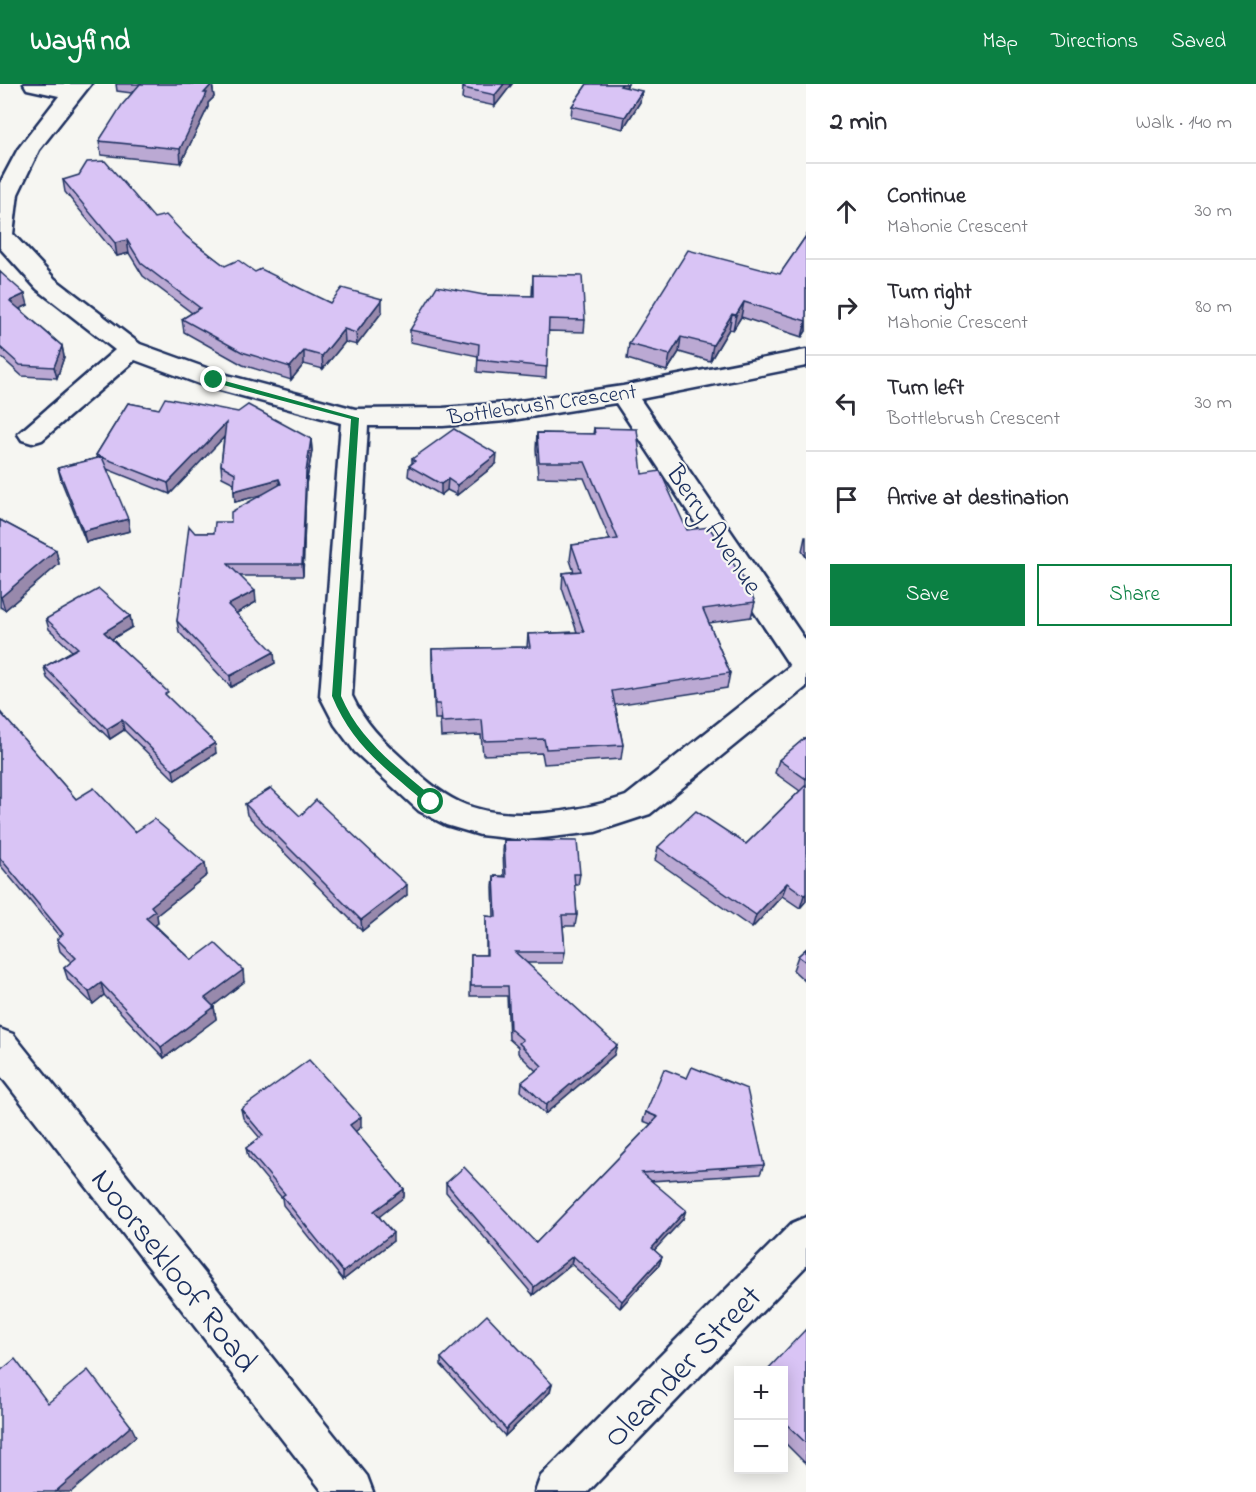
<!DOCTYPE html>
<meta charset="utf-8">
<style>
body{margin:0;font-family:"Indie Flower",sans-serif;background:#f2f2f3;color:#2b2b33}
.controls{position:absolute;right:18px;bottom:18px;display:grid;overflow:hidden;border-radius:0px;box-shadow:0 3px 15px #0003}
.controls button{width:54px;height:54px;display:grid;place-items:center;padding:0;border:0;border-bottom:2px solid #e1e1e2;background:#fff;color:#2b2b33;font:30px sans-serif}
.stop{position:absolute;width:18px;height:18px;margin:-14px;border:4px solid #0b8043;border-radius:50%;background:#fff}
.stop.end{background:#0b8043;border-color:#fff;box-shadow:0 2px 6px #0008}
.list{margin:0;padding:0;list-style:none}
h2{display:flex;justify-content:space-between;align-items:center;height:78px;margin:0;padding:0 24px;font-size:26px}
h2 small{font-size:20px;font-weight:400;color:#7c7c81}
.list li{display:grid;grid-template-columns:39px 1fr auto;gap:18px;align-items:center;box-sizing:border-box;height:96px;padding:0 24px;border-top:2px solid #e1e1e2}
.list b{display:block;font-size:22px;white-space:nowrap}
.list p{margin:0;font-size:20px;white-space:nowrap;color:#7c7c81}
.list em{font-size:20px;font-style:normal;color:#7c7c81}
.actions{display:flex;gap:12px;padding:18px 24px}
.actions a{flex:1;padding:14px 0;border:2px solid #0b8043;border-radius:0px;text-align:center;font-size:21px;color:#0b8043}
.actions .main{background:#0b8043;color:#fff}
.icon{flex:none;width:33px;height:33px;fill:none;stroke:currentColor;stroke-width:2;stroke-linecap:round;stroke-linejoin:round}
.map{position:relative;flex:none;width:806px;height:1408px;overflow:hidden}
header{display:flex;align-items:center;gap:36px;box-sizing:border-box;height:84px;padding:0 30px;background:#0b8043;color:#fff}
header strong{font-size:28px}
nav{display:flex;gap:33px;margin-inline-start:auto;font-size:21px}
main{display:flex}
aside{flex:1;background:#fff}
.map>svg:first-child{display:block}
.lines{fill:none;stroke-linecap:round;stroke-linejoin:round}
.minor-casing{stroke:#1b2f5e;stroke-width:5}
.minor{fill:#f6f6f2;fill-rule:evenodd}
.wall{fill:#bba9d3;stroke:#1b2f5e;stroke-width:1.5}
.shaded-wall{fill:#9889ac;stroke:#1b2f5e;stroke-width:1.5}
.building{fill:#d9c4f5;stroke:#1b2f5e;stroke-width:1.5}
.route{fill:#0b8043}
.labels{text-anchor:middle;stroke-width:4.5;stroke-linejoin:round;paint-order:stroke}
.far-street-label{font-size:22px;fill:#1b2f5e;stroke:#f6f6f2}
.street-label{font-size:27px;fill:#1b2f5e;stroke:#f6f6f2}
.near-street-label{font-size:33px;fill:#1b2f5e;stroke:#f6f6f2}
</style>
<header>
<strong>Wayfind</strong>
<nav><a>Map</a><a>Directions</a><a>Saved</a></nav>
</header>
<main>
<div class="map">
<svg width="806" height="1408" viewBox="0 0 806 1408">
<rect width="100%" height="100%" fill="#f6f6f2"/>
<filter id="ink" filterUnits="userSpaceOnUse"><feTurbulence type="fractalNoise" baseFrequency=".0167" numOctaves="2"/><feDisplacementMap in="SourceGraphic" scale="12" xChannelSelector="R" yChannelSelector="G"/><feConvolveMatrix kernelMatrix="1 2 1 2 8 2 1 2 1" color-interpolation-filters="sRGB"/></filter>
<g filter="url(#ink)">
<g class="lines">
<defs>
<g id="minor">
<path d="M 24,0 L 91,0 L 39,66 L 18,110 L 13,150 L 55,195 L 140,260 L 223,290 L 355,325 L 443,324 L 506,319 L 623,302 L 806,266 L 806,282 L 640,315 L 806,557 L 806,603 L 650,730 L 595,748 L 526,756 L 480,751 L 446,741 L 419,727 L 355,668 L 335,641 L 320,612 L 341,339 L 205,302 L 135,276 L 42,356 L 32,359 L 22,356 L 18,350 L 115,266 L 37,205 L 0,164 L 0,99 L 18,65 L 59,12 L 27,5 ZM 616,319 L 790,582 L 626,712 C 580,728 505,740 459,718 C 438,708 421,692 404,676 C 383,657 364,638 352,612 L 368,342 L 443,342 L 506,337 Z"/>
<polygon points="0,945 13,950 367,1392 373,1408 323,1408 0,991"/>
<polygon points="806,1133 806,1182 588,1408 535,1408 541,1392 792,1139"/>
</g>
</defs>
<!-- minor casing -->
<use href="#minor" class="minor-casing"/>
<!-- minor -->
<use href="#minor" class="minor"/>
</g>
<!-- wall -->
<g class="wall">
<polygon points="116,0 212,0 214,13 208,19 208,23 181,79 101,71 99,57 132,9 117,7"/>
<polygon points="452,0 512,0 495,22 462,15 463,4 464,2"/>
<polygon points="587,0 628,0 626,4 640,18 623,45 571,33 572,22"/>
<polygon points="63,96 154,134 187,153 225,182 255,188 330,219 382,228 357,261 345,258 323,285 304,280 291,296 243,281 184,248 182,235 192,229 143,192 129,169 117,172 65,108"/>
<polygon points="806,152 806,247 802,253 741,233 733,246 729,245 710,277 679,268 667,287 627,275 629,260 780,190"/>
<polygon points="0,188 28,221 20,225 62,262 64,273 57,294 22,292 0,272"/>
<polygon points="533,191 585,236 584,248 548,247 546,294 477,288 478,272 410,258 410,246 484,211 532,212"/>
<polygon points="128,319 311,355 312,367 306,400 303,492 239,492 256,518 236,529 275,579 231,603 179,548 177,537 195,449 214,449 231,438 261,411 235,418 234,407 234,399 222,393 221,381 224,353 170,410 107,385 130,447 86,458 61,396 58,384 97,374 96,371"/>
<polygon points="594,344 642,390 687,446 755,518 751,533 709,539 730,589 727,604 615,621 623,661 621,675 544,680 542,669 483,671 481,651 441,653 440,635 435,635 432,580 432,565 527,563 528,550 577,548 562,504 563,489 574,488 570,476 572,461 610,456 584,394 538,393 536,365 537,349 593,350"/>
<polygon points="412,375 496,380 457,411 447,406 441,411 408,392 409,382 412,379"/>
<polygon points="0,436 56,466 59,480 5,526 0,523"/>
<polygon points="805,453 806,453 806,473 802,467"/>
<polygon points="130,532 132,543 112,555 169,615 216,669 175,696 124,646 110,655 47,594 44,583 72,567 49,545 46,535"/>
<polygon points="0,628 76,715 207,791 157,831 158,839 155,841 192,876 244,898 213,922 214,923 216,935 164,974 104,911 93,920 68,896 64,884 71,878 60,867 57,855 60,853 0,781"/>
<polygon points="806,653 806,817 800,824 782,812 752,844 655,776 658,763 746,760 800,707 775,689 779,676"/>
<polygon points="245,720 300,732 407,811 362,847 247,731"/>
<polygon points="504,756 580,790 578,801 574,801 577,831 575,842 563,842 565,868 563,879 526,879 614,971 545,1030 521,1007 522,998 536,987 518,969 518,963 509,955 507,912 470,912 471,871 486,871 486,832 494,833 493,803 494,792 504,792 503,767"/>
<polygon points="806,865 806,898 793,886 798,872"/>
<polygon points="241,1025 361,1043 355,1047 404,1105 404,1113 379,1132 393,1157 343,1196 283,1121 282,1114 248,1073 246,1064 260,1054 243,1034"/>
<polygon points="646,1028 764,1081 760,1090 651,1097 683,1135 654,1166 662,1173 659,1181 620,1224 571,1180 533,1211 446,1108 446,1099 536,1159 651,1040 643,1037"/>
<polygon points="806,1245 806,1380 783,1357 783,1287"/>
<polygon points="441,1274 550,1308 505,1352 441,1281"/>
</g>
<!-- shaded-wall -->
<g class="shaded-wall">
<polygon points="212,0 214,13 208,19 208,23 181,79 180,65 204,9"/>
<polygon points="504,0 512,0 495,22 495,11"/>
<polygon points="622,0 628,0 619,14 620,2"/>
<polygon points="642,7 640,18 623,45 625,33"/>
<polygon points="127,156 129,169 117,172 115,159"/>
<polygon points="25,210 28,221 13,228 10,217"/>
<polygon points="382,215 382,228 357,261 356,249"/>
<polygon points="744,218 741,233 733,246 736,231"/>
<polygon points="732,230 729,245 710,277 713,261"/>
<polygon points="806,237 806,247 802,253"/>
<polygon points="344,245 345,258 323,285 322,272"/>
<polygon points="681,253 679,268 667,287 670,271"/>
<polygon points="62,262 64,273 57,294 54,283"/>
<polygon points="304,267 304,280 291,296 290,283"/>
<polygon points="226,339 227,350 170,410 168,399"/>
<polygon points="311,355 312,367 306,400 303,492 302,480 306,388"/>
<polygon points="497,370 496,380 457,411 457,401"/>
<polygon points="279,395 280,406 235,418 234,407"/>
<polygon points="448,395 447,406 441,411 441,400"/>
<polygon points="128,435 130,447 86,458 83,447"/>
<polygon points="56,466 59,480 5,526 1,513"/>
<polygon points="255,507 256,518 230,533 228,521"/>
<polygon points="130,532 132,543 107,558 104,548"/>
<polygon points="274,568 275,579 231,603 230,592"/>
<polygon points="122,636 124,646 110,655 107,645"/>
<polygon points="215,659 216,669 175,696 173,686"/>
<polygon points="205,779 207,791 157,831 158,839 149,846 146,834 151,822"/>
<polygon points="787,799 782,812 752,844 756,831"/>
<polygon points="407,801 407,811 362,847 361,836"/>
<polygon points="806,810 806,817 800,824 804,811"/>
<polygon points="243,886 244,898 208,926 205,914"/>
<polygon points="101,899 104,911 93,920 89,908"/>
<polygon points="214,923 216,935 164,974 161,963"/>
<polygon points="617,961 614,971 545,1030 546,1021"/>
<polygon points="361,1033 361,1043 351,1051 350,1041"/>
<polygon points="404,1105 404,1113 375,1136 374,1127"/>
<polygon points="686,1126 683,1135 649,1172 652,1164"/>
<polygon points="393,1149 393,1157 343,1196 343,1188"/>
<polygon points="573,1172 571,1180 533,1211 534,1203"/>
<polygon points="662,1173 659,1181 620,1224 622,1217"/>
<polygon points="552,1300 550,1308 505,1352 506,1345"/>
<polygon points="131,1342 136,1352 71,1408 55,1408"/>
</g>
<!-- building -->
<g class="building">
<polygon points="140,0 212,0 204,9 207,9 180,65 99,57 122,21"/>
<polygon points="466,0 504,0 495,11 463,4"/>
<polygon points="587,0 622,0 620,2 642,7 625,33 572,22"/>
<polygon points="105,77 154,134 166,131 187,153 225,182 238,176 255,188 261,185 330,219 342,204 382,215 356,249 344,245 322,272 304,267 290,283 242,268 182,235 200,224 141,179 127,156 115,159 63,96 79,91 87,78"/>
<polygon points="806,152 806,237 744,218 736,231 732,230 713,261 681,253 670,271 629,260 688,166 780,190"/>
<polygon points="0,188 25,210 10,217 62,262 54,283 20,281 0,263"/>
<polygon points="533,191 582,192 585,236 549,235 547,283 478,276 479,260 410,246 437,202 484,211 533,212"/>
<polygon points="165,314 238,328 248,321 311,355 306,388 302,480 228,480 255,507 228,521 274,568 230,592 177,537 189,442 195,449 214,449 215,438 231,438 231,428 281,400 279,395 234,407 235,389 221,381 226,339 168,399 96,371 128,319 159,325"/>
<polygon points="594,344 637,345 642,390 660,387 687,446 709,443 747,500 755,518 703,525 730,589 612,607 623,661 546,665 544,655 484,657 482,636 442,638 440,620 435,620 432,565 530,563 528,550 584,548 563,489 581,487 572,461 618,455 585,378 539,378 537,349 595,350"/>
<polygon points="454,345 497,370 457,401 448,395 441,400 409,382 415,377 412,375"/>
<polygon points="102,373 128,435 83,447 58,384"/>
<polygon points="0,436 56,466 1,513 0,512"/>
<polygon points="99,505 130,532 104,548 168,608 165,610 215,659 173,686 122,636 107,645 44,583 78,564 46,535"/>
<polygon points="0,628 76,715 94,704 135,748 154,735 205,779 151,822 155,827 146,834 192,876 215,859 243,886 205,914 214,923 161,963 101,899 89,908 64,884 76,874 57,855 63,850 0,774"/>
<polygon points="806,653 806,695 779,676"/>
<polygon points="806,701 806,810 804,811 787,799 756,831 658,763 696,727 746,760"/>
<polygon points="271,704 300,732 316,716 407,801 361,836 245,720"/>
<polygon points="504,756 577,757 580,790 574,790 577,831 562,831 565,868 515,868 617,961 546,1021 522,998 542,982 519,959 523,956 510,945 508,902 471,902 471,871 487,871 486,832 496,833 494,792 506,793"/>
<polygon points="806,865 806,878 798,872"/>
<polygon points="309,976 361,1033 350,1041 404,1105 374,1127 393,1149 343,1188 282,1112 285,1110 246,1064 263,1051 241,1025"/>
<polygon points="692,983 747,1005 764,1081 642,1089 686,1126 652,1164 662,1173 622,1217 573,1172 534,1203 446,1099 464,1083 536,1159 658,1033 646,1028 664,985 687,994"/>
<polygon points="487,1231 552,1300 506,1345 441,1274"/>
<polygon points="806,1245 806,1359 783,1337 783,1287 766,1287"/>
<polygon points="15,1275 48,1319 88,1286 131,1342 55,1408 0,1408 0,1287"/>
</g>
</g>
<!-- route -->
<path class="route" d="M 214,294 L 359,334 L 341,612 C 360,657 398,684 435,715 L 435,721 L 428,721 C 387,685 353,663 332,612 L 351,335 L 212,298 Z"/>
<g class="labels">
<!-- far-street labels -->
<g class="far-street-label">
<text transform="translate(542 319) rotate(-8)" y="8">Bottlebrush Crescent</text>
</g>
<!-- street labels -->
<g class="street-label">
<text transform="translate(715 445) rotate(56)" y="9">Berry Avenue</text>
</g>
<!-- near-street labels -->
<g class="near-street-label">
<text transform="translate(176 1185) rotate(52)" y="12">Noorsekloof Road</text>
<text transform="translate(681 1281) rotate(-46)" y="12">Oleander Street</text>
</g>
</g>
</svg>
<div class="controls">
<button>+</button>
<button>−</button>
</div>
<div class="stop" style="left:431px;top:718px"></div>
<div class="stop end" style="left:214px;top:296px"></div>
</div>
<aside>
<h2>2 min<small>Walk · 140 m</small></h2>
<ul class="list">
<li><svg class="icon" aria-label="ahead" viewBox="0 0 24 24"><path d="M12 20V5M6 11l6-6 6 6"/></svg><div><b>Continue</b><p>Mahonie Crescent</p></div><em>30 m</em></li>
<li><svg class="icon" aria-label="right" viewBox="0 0 24 24"><path d="M7 20v-9h11M14 6l5 5-5 5"/></svg><div><b>Turn right</b><p>Mahonie Crescent</p></div><em>80 m</em></li>
<li><svg class="icon" aria-label="left" viewBox="0 0 24 24"><path d="M17 20v-9H6M10 6l-5 5 5 5"/></svg><div><b>Turn left</b><p>Bottlebrush Crescent</p></div><em>30 m</em></li>
<li><svg class="icon" aria-label="arrive" viewBox="0 0 24 24"><path d="M6 21V4h12l-3 4 3 4H6"/></svg><div><b>Arrive at destination</b></div></li>
</ul>
<div class="actions"><a class="main">Save</a><a>Share</a></div>
</aside>
</main>
